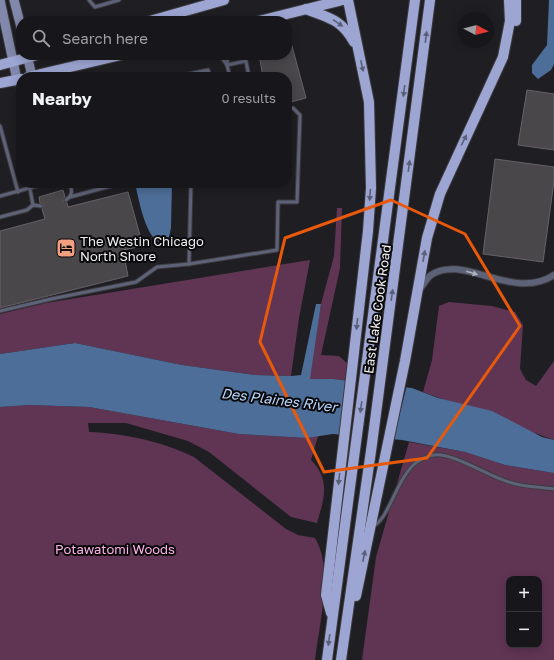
<!DOCTYPE html>
<meta charset="utf-8">
<style>
body{margin:0;font-family:"Golos Text",sans-serif;background:#201f23;color:#f1f3f6}
.controls{position:absolute;right:12px;bottom:12px;display:grid;overflow:hidden;border-radius:8px;box-shadow:0 2px 10px #0003}
.controls button{width:36px;height:36px;display:grid;place-items:center;padding:0;border:0;border-bottom:1px solid #363539;background:#17161a;color:#f1f3f6;font:20px sans-serif}
.compass{position:absolute;left:458px;top:12px;width:36px;height:36px;border-radius:50%;background:#17161a;box-shadow:0 2px 10px #0003;rotate:97deg}
.list{margin:0;padding:0;list-style:none}
h2{display:flex;justify-content:space-between;align-items:center;height:52px;margin:0;padding:0 16px;font-size:17px}
h2 small{font-size:13px;font-weight:400;color:#9e9fa2}
.icon{flex:none;width:22px;height:22px;fill:none;stroke:currentColor;stroke-width:2;stroke-linecap:round;stroke-linejoin:round}
.map{position:relative;flex:none;width:554px;height:660px;overflow:hidden}
.search{position:absolute;background:#17161a;box-shadow:0 2px 10px #0003;left:16px;top:16px;width:276px;height:44px;display:flex;align-items:center;gap:10px;box-sizing:border-box;padding:0 14px;border-radius:16px;color:#9e9fa2;font-size:15px}
.panel{position:absolute;background:#17161a;box-shadow:0 2px 10px #0003;left:16px;top:72px;width:276px;height:116px;border-radius:16px}
.map>svg:first-child{display:block}
.forest{fill:#603554;fill-rule:evenodd}
.water{fill:#4d6e98}
.pier{fill:#1f1e22}
.building{fill:#4a474b;stroke:#666267}
.lines{fill:none;stroke-linecap:round;stroke-linejoin:round}
.service-casing{stroke:#3c3b3f;stroke-width:5}
.minor-casing{stroke:#3c3b3f;stroke-width:8}
.secondary-casing{stroke:#3c3b3f;stroke-width:11}
.primary-casing{stroke:#3c3b3f;stroke-width:12}
.service{stroke:#5e6278;stroke-width:3}
.minor{stroke:#5e6278;stroke-width:6}
.secondary{stroke:#8288ab;stroke-width:9}
.primary{stroke:#9da6d3;stroke-width:10}
.oneway{fill:#5a5f79}
.oneway2{fill:#aeb0bb}
.marked{fill:none;stroke:#e8590c;stroke-width:3;stroke-linejoin:round}
.labels{text-anchor:middle;stroke-width:4;stroke-linejoin:round;paint-order:stroke}
.poi-label{font-size:13px;fill:#f0eff2;stroke:#09080a;text-anchor:start}
.street-label{font-size:13px;fill:#f0eff2;stroke:#09080a}
.park-label{font-size:13px;fill:#fdb3e6;stroke:#09080a}
.water-label{font-size:14px;font-style:italic;fill:#b8d7fe;stroke:#09080a}
</style>
<div class="map">
<svg width="554" height="660" viewBox="0 0 554 660">
<rect width="100%" height="100%" fill="#1f1e22"/>
<!-- forest -->
<g class="forest">
<polygon points="337,208 342,208 340,268 321,355 339,356 348,364 346,380 309,379 321,304 334,256"/>
<polygon points="310,260 299,318 291,376 255,375 182,365 75,343 0,354 0,314 46,303"/>
<polygon points="449,302 492,306 515,312 523,325 520,369 526,380 536,386 554,361 554,440 423,392 432,360 439,306"/>
<path d="M 29,405 L 89,407 L 239,434 L 307,438 L 318,436 L 311,460 C 331,480 324,499 317,523 L 291,517 L 209,452 L 188,441 L 126,423 L 88,423 L 89,432 C 123,433 164,442 194,457 L 286,529 L 298,535 L 315,538 C 334,569 319,625 315,660 L 0,660 L 0,407 Z"/>
<path d="M 409,442 L 465,452 L 505,465 L 554,473 L 554,660 L 362,660 L 376,557 ZM 509,579 L 539,579 L 539,645 L 509,645 Z"/>
</g>
<!-- water -->
<g class="water">
<polygon points="549,0 554,0 554,64 551,70 538,79 532,73 532,65 547,45"/>
<path d="M 135,183 L 172,183 L 171,228 L 168,242 C 147,252 138,195 135,183 Z"/>
<polygon points="316,304 321,304 310,379 333,379 412,388 438,398 492,411 542,437 554,440 554,473 505,465 465,452 402,440 333,434 307,438 239,434 89,407 29,405 0,407 0,354 75,343 182,365 255,375 291,376 301,375"/>
</g>
<!-- pier -->
<polygon class="pier" points="346,378 407,385 393,441 339,437"/>
<!-- building -->
<g class="building">
<polygon points="292,46 306,98 287,103 287,77 263,77 259,55 287,55 287,47"/>
<polygon points="527,90 554,94 554,150 518,145"/>
<polygon points="495,159 554,167 554,181 543,262 483,254"/>
<polygon points="63,190 65,197 63,201 67,203 68,207 128,192 143,246 123,250 128,276 0,308 0,231 45,219 42,209 44,205 40,203 39,197"/>
</g>
<g class="lines">
<defs>
<g id="service">
<polyline points="89,0 95,7 119,0"/>
<polyline points="220,55 227,65 230,77"/>
<polyline points="227,65 246,61 249,77"/>
<polyline points="227,65 228,55"/>
<polyline points="175,77 208,70 210,77"/>
<polyline points="17,81 21,106"/>
<polyline points="0,126 18,192"/>
<polyline points="30,189 33,205"/>
<polyline points="0,196 48,183"/>
<polyline points="70,197 122,183"/>
<path d="M 66,200 C 73,195 72,191 70,183"/>
<polyline points="0,217 27,210 33,205 41,206"/>
<polyline points="189,264 191,183"/>
<polyline points="0,311 51,299 136,282 157,267 189,264 277,250 278,202 297,202 300,115 293,108 287,110"/>
<path d="M 373,526 C 389,520 397,476 417,462 C 422,459 428,455 434,455 C 452,452 490,477 509,482 C 523,487 539,487 554,489"/>
</g>
<path id="minor" d="M 420,289 C 423,285 427,278 431,275 C 463,253 513,302 554,275"/>
<g id="secondary">
<polyline points="0,0 17,80"/>
<polyline points="14,0 21,27"/>
<polyline points="27,55 32,76"/>
</g>
<g id="primary">
<path d="M 306,9 C 329,18 341,19 354,42"/>
<polyline points="150,21 224,0"/>
<polyline points="259,21 343,0"/>
<polyline points="516,21 516,0"/>
<polyline points="0,65 37,55"/>
<polyline points="28,77 121,55"/>
<polyline points="0,83 21,79"/>
<polyline points="356,596 405,361 427,238 440,194 503,57 510,21 509,0"/>
<polyline points="331,613 326,595 368,231 371,188 369,102 348,0"/>
<polyline points="327,660 415,0"/>
<polyline points="341,660 372,444 430,0"/>
</g>
</defs>
<!-- service casing -->
<use href="#service" class="service-casing"/>
<!-- minor casing -->
<use href="#minor" class="minor-casing"/>
<!-- secondary casing -->
<use href="#secondary" class="secondary-casing"/>
<!-- primary casing -->
<use href="#primary" class="primary-casing"/>
<!-- service -->
<use href="#service" class="service"/>
<!-- minor -->
<use href="#minor" class="minor"/>
<!-- secondary -->
<use href="#secondary" class="secondary"/>
<!-- primary -->
<use href="#primary" class="primary"/>
</g>
<!-- one-way arrows -->
<defs><path id="oneway-solid" d="M-6-.8H1V-3.2L6.5 0L1 3.2V.8H-6Z"/></defs>
<g class="oneway">
<use href="#oneway-solid" transform="translate(338 23) rotate(34)"/>
<use href="#oneway-solid" transform="translate(426 37) rotate(-83)"/>
<use href="#oneway-solid" transform="translate(362 66) rotate(78)"/>
<use href="#oneway-solid" transform="translate(404 91) rotate(97)"/>
<use href="#oneway-solid" transform="translate(464 140) rotate(-63)"/>
<use href="#oneway-solid" transform="translate(409 166) rotate(-82)"/>
<use href="#oneway-solid" transform="translate(370 195) rotate(94)"/>
<use href="#oneway-solid" transform="translate(424 256) rotate(-80)"/>
<use href="#oneway-solid" transform="translate(392 295) rotate(-82)"/>
<use href="#oneway-solid" transform="translate(357 324) rotate(96)"/>
<use href="#oneway-solid" transform="translate(361 407) rotate(98)"/>
<use href="#oneway-solid" transform="translate(339 479) rotate(96)"/>
<use href="#oneway-solid" transform="translate(364 556) rotate(-79)"/>
<use href="#oneway-solid" transform="translate(329 640) rotate(98)"/>
</g>
<use class="oneway2" href="#oneway-solid" transform="translate(472 273) rotate(16)"/>
<!-- marked area -->
<path class="marked" d="M 391,200 L 465,234 L 520,326 L 427,458 L 324,472 L 260,342 L 285,238 Z"/>
<!-- icons -->
<defs>
<symbol id="hotel-square" viewBox="-11 -11 22 22"><rect x="-9" y="-9" width="18" height="18" rx="4" fill="#f2a081" stroke="#09080a"/><path d="M-6-4.5h1.5V1H6V5H4.5V3h-9V5H-6ZM-4 0a1.8 1.8 0 1 1 3.6 0ZM.5 0V-2.5h3Q6-2.5 6 0Z" fill="#111"/></symbol>
</defs>
<g fill-rule="evenodd">
<use href="#hotel-square" x="55" y="237" width="22" height="22"/>
</g>
<g class="labels">
<!-- poi labels -->
<g class="poi-label">
<text x="80" y="246">The Westin Chicago<tspan x="80" dy="15">North Shore</tspan></text>
</g>
<!-- street labels -->
<g class="street-label">
<text transform="translate(377 309) rotate(-82)" y="5">East Lake Cook Road</text>
</g>
<!-- park labels -->
<g class="park-label">
<text x="115" y="554">Potawatomi Woods</text>
</g>
<!-- water labels -->
<g class="water-label">
<text transform="translate(279 400) rotate(7)" y="5">Des Plaines River</text>
</g>
</g>
</svg>
<div class="controls">
<button>+</button>
<button>−</button>
</div>
<svg class="compass" viewBox="-18 -18 36 36"><path d="M0-13l5 13h-10z" fill="#e53935"/><path d="M0 13l5-13h-10z" fill="#9e9fa2"/></svg>
<div class="search"><svg class="icon" aria-label="search" viewBox="0 0 24 24"><circle cx="10" cy="10" r="6"/><path d="M15 15l6 6"/></svg>Search here</div>
<section class="panel">
<h2>Nearby<small>0 results</small></h2>
<ul class="list">
</ul>
</section>
</div>
